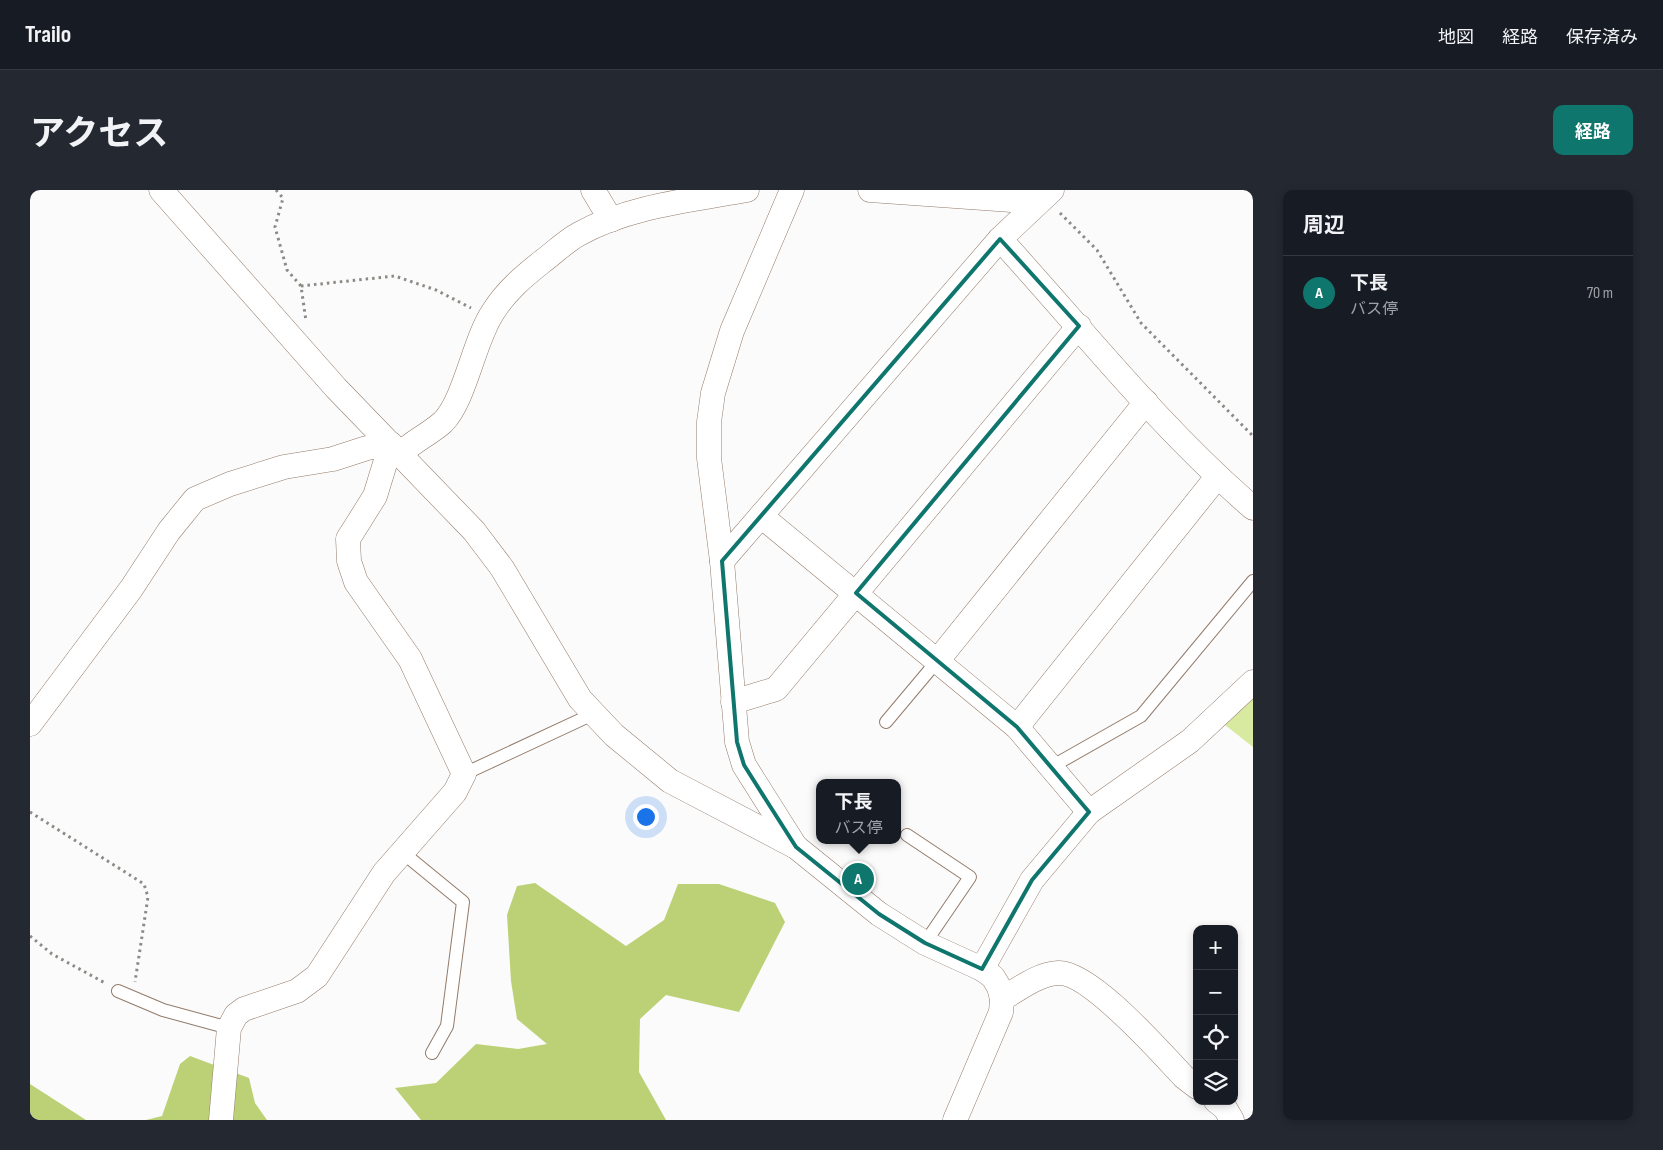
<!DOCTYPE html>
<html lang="ja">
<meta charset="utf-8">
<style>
body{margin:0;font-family:"Sofia Sans Condensed","Noto Sans JP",sans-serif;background:#242831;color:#f1f3f6}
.controls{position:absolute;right:15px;bottom:15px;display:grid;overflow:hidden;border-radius:10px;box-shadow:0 2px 8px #0003}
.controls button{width:45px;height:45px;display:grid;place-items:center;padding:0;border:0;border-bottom:1px solid #363941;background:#171b24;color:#f1f3f6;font:25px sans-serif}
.you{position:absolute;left:615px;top:626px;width:18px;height:18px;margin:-12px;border:4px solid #fff;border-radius:50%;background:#1a73e8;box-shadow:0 0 0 8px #1a73e833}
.badge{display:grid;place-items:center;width:32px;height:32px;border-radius:50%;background:#0f766e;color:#fff;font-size:16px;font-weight:700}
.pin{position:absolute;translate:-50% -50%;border:2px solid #fff;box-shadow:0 1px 5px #0006}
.popup{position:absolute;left:786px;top:589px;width:85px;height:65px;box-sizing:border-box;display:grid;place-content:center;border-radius:10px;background:#171b24;filter:drop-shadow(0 1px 4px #0005);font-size:16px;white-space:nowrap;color:#9ea1a6}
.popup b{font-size:19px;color:#f1f3f6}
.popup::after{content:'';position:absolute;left:50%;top:100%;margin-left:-10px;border:10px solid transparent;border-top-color:#171b24}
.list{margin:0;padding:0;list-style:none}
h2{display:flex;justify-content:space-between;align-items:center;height:65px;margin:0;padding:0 20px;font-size:21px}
h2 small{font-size:16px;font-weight:400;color:#9ea1a6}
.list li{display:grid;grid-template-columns:32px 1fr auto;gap:15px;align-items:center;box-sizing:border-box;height:75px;padding:0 20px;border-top:1px solid #363941}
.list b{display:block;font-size:19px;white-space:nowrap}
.list p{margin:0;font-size:16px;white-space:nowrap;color:#9ea1a6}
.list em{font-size:16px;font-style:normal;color:#9ea1a6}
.icon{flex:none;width:28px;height:28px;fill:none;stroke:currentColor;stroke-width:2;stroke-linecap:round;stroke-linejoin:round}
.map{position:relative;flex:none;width:1223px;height:930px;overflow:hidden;border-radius:10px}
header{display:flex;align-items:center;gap:30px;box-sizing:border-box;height:70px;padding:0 25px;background:#171b24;border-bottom:1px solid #363941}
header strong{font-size:24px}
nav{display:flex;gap:28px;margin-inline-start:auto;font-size:18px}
.intro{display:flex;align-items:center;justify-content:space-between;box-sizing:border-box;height:120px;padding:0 30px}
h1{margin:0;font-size:35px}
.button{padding:12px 22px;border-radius:10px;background:#0f766e;color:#fff;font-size:18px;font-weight:700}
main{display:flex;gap:30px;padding:0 30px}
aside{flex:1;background:#171b24;border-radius:10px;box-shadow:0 2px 8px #0003}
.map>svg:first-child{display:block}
.green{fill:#d8e9a0}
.forest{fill:#bcd175}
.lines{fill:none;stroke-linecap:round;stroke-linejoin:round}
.service-casing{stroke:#937b6a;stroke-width:14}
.minor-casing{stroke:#937b6a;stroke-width:25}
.path{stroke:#8d8985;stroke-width:3;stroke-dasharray:2.5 4;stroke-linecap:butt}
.service{stroke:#fff;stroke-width:12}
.minor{stroke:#fff;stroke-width:24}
.marked{fill:none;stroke:#0f766e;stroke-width:4;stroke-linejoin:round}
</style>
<header>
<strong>Trailo</strong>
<nav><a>地図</a><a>経路</a><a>保存済み</a></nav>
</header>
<div class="intro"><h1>アクセス</h1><a class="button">経路</a></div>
<main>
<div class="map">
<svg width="1223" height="930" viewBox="0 0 1223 930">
<rect width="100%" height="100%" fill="#fbfbfb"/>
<!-- green -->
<polygon class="green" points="1223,499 1223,557 1190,531"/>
<!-- forest -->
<g class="forest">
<polygon points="505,693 596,756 634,730 648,694 689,694 745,713 755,732 709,822 636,805 610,829 609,882 636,930 391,930 365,898 406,893 446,854 488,859 517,854 487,829 481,791 477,725 487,696"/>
<polygon points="160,866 219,888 225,913 237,930 116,930 132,926 150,874"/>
<polygon points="0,894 56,930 0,930"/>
</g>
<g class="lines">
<defs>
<g id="service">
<polyline points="856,532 908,470"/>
<polyline points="1021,577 1111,526 1223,391"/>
<polyline points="434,584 563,524"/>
<polyline points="877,645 940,687 895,753"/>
<polyline points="372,662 433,712 417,836 402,863"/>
<polyline points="88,801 133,820 199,838"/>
</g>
<g id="minor">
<polyline points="131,0 306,198 444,341 472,378 550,509 584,545 640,591 766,657 849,724 895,753 952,779 963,787 969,797 972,809 971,822 925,930"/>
<polyline points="563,0 581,30"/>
<polyline points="762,0 702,141 683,203 679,232 679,268 692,371 707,552 714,575 765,656"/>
<polyline points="840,0 1008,12"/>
<path d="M 970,49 C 1053,140 1130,238 1223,318"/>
<path d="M 370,264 C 383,251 400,244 413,232 C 435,210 444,150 463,122 C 476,101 494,86 513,71 C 525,62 536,51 549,44 C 599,16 662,10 717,0"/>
<polyline points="731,326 987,537 1059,622"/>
<polyline points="692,371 970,49 1022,0"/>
<polyline points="908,470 1116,212"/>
<polyline points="703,512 746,499 1049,136"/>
<polyline points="0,534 101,399 139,341 165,309 200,294 254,277 303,269 337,258 361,254 345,306 318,349 319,371 326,392 380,469 434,584 425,602 354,683 287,786 267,801 214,819 206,825 199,838 191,930"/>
<polyline points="987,537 1187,287"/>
<polyline points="952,779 1002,690 1059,622 1160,551 1223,492"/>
<path d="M 972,809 C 989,799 1008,784 1028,783 C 1060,781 1132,864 1154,887 L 1167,897"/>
<polyline points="1186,911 1195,918 1202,930"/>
</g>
</defs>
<!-- service casing -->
<use href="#service" class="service-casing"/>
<!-- minor casing -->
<use href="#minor" class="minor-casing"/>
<!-- path -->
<g class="path">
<polyline points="246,0 253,8 245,37 257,80 271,96 276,131"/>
<polyline points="1030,23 1067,60 1111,133 1223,246"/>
<polyline points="271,96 365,86 406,100 441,118"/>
<polyline points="0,622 114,694 118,707 105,792"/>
<polyline points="0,746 22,764 75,793"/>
</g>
<!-- service -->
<use href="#service" class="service"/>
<!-- minor -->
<use href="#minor" class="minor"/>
</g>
<!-- marked area -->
<path class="marked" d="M 970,49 L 1049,136 L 826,403 L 987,537 L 1059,622 L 1002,690 L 952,779 L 895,753 L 849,724 L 766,657 L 738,613 L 714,575 L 707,552 L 692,371 Z"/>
</svg>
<div class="controls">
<button>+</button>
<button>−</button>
<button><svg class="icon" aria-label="locate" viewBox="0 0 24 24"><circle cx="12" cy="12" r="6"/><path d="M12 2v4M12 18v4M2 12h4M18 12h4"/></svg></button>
<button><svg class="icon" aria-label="layers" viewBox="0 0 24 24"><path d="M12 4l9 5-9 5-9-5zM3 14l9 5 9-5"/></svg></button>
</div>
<div class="you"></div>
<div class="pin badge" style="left:828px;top:689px">A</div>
<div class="popup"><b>下長</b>バス停</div>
</div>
<aside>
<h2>周辺<small></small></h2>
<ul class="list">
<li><span class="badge">A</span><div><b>下長</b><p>バス停</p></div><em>70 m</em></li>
</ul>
</aside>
</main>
